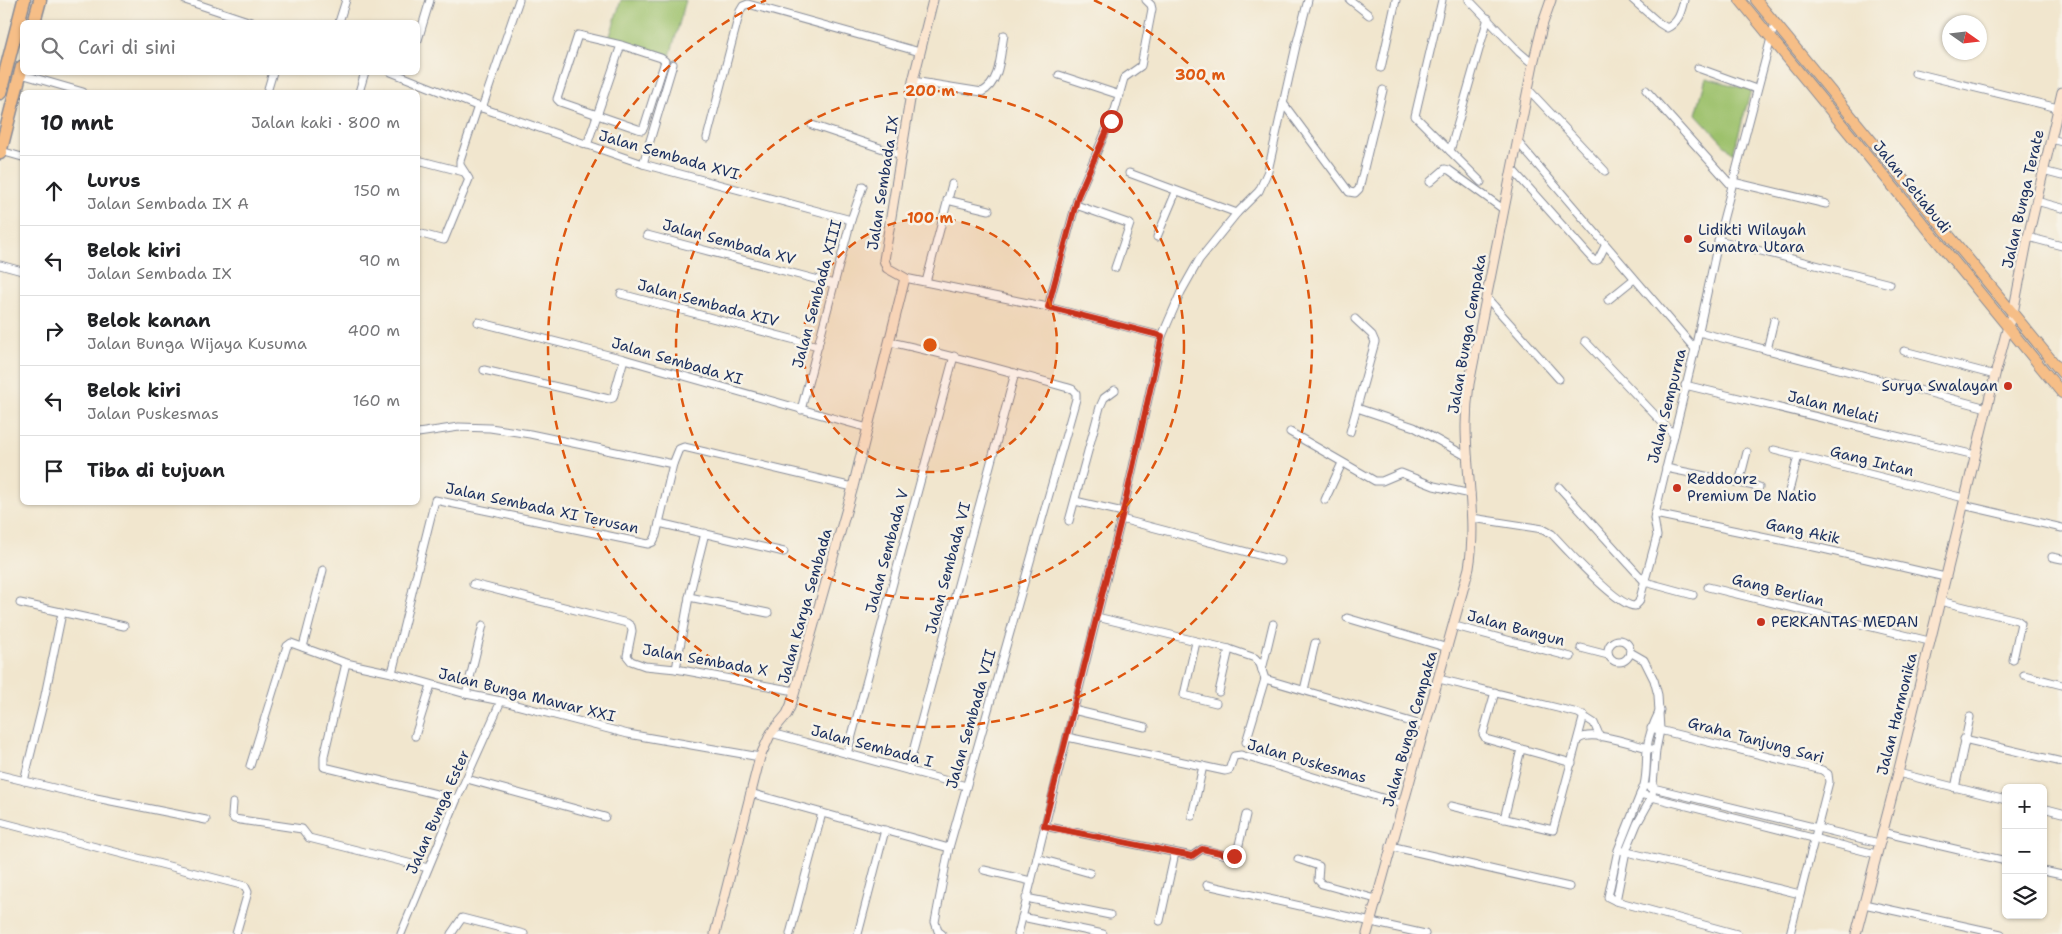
<!DOCTYPE html>
<html lang="id">
<meta charset="utf-8">
<style>
body{margin:0;font-family:"Shantell Sans",sans-serif;background:#f6f6f6;color:#202124}
.controls{position:absolute;right:15px;bottom:15px;display:grid;overflow:hidden;border-radius:8px;box-shadow:0 1px 4px #0004}
.controls button{width:45px;height:45px;display:grid;place-items:center;padding:0;border:0;border-bottom:1px solid #e0e0e0;background:#fff;color:#202124;font:25px sans-serif}
.compass{position:absolute;left:1942px;top:15px;width:45px;height:45px;border-radius:50%;background:#fff;box-shadow:0 1px 4px #0004;rotate:104deg}
.stop{position:absolute;width:15px;height:15px;margin:-11px;border:4px solid #c8321e;border-radius:50%;background:#fff}
.stop.end{background:#c8321e;border-color:#fff;box-shadow:0 1px 5px #0008}
.list{margin:0;padding:0;list-style:none}
h2{display:flex;justify-content:space-between;align-items:center;height:65px;margin:0;padding:0 20px;font-size:21px}
h2 small{font-size:16px;font-weight:400;color:#757577}
.list li{display:grid;grid-template-columns:32px 1fr auto;gap:15px;align-items:center;box-sizing:border-box;height:70px;padding:0 20px;border-top:1px solid #e0e0e0}
.list b{display:block;font-size:19px;white-space:nowrap}
.list p{margin:0;font-size:16px;white-space:nowrap;color:#757577}
.list em{font-size:16px;font-style:normal;color:#757577}
.icon{flex:none;width:28px;height:28px;fill:none;stroke:currentColor;stroke-width:2;stroke-linecap:round;stroke-linejoin:round}
.map{position:relative;flex:none;width:2062px;height:934px;overflow:hidden}
.search{position:absolute;background:#fff;box-shadow:0 1px 4px #0004;left:20px;top:20px;width:400px;height:55px;display:flex;align-items:center;gap:12px;box-sizing:border-box;padding:0 18px;border-radius:8px;color:#757577;font-size:19px}
.panel{position:absolute;background:#fff;box-shadow:0 1px 4px #0004;left:20px;top:90px;width:400px;height:415px;border-radius:8px}
.map>svg:first-child{display:block}
.green{fill:#9dc16c;stroke:#5c7865}
.lines{fill:none;stroke-linecap:round;stroke-linejoin:round}
.street-casing{stroke:#868a96;stroke-width:9}
.secondary-casing{stroke:#868a96;stroke-width:11}
.primary-casing{stroke:#868a96;stroke-width:12}
.highway-casing{stroke:#868a96;stroke-width:15}
.street{stroke:#fff;stroke-width:7}
.secondary{stroke:#fbe5cf;stroke-width:9}
.primary{stroke:#f6be87;stroke-width:10}
.highway{stroke:#f6be87;stroke-width:12}
.route{stroke:#c8321e;stroke-width:6}
.ring{fill:none;stroke:#de5710;stroke-width:2.5;stroke-dasharray:9 6}
.poi-dot{fill:#c8321e;stroke:#f7f3e8;stroke-width:2}
.labels{text-anchor:middle;stroke-width:5;stroke-linejoin:round;paint-order:stroke}
.street-label{font-size:15px;fill:#1b2f5e;stroke:#f7f3e8}
.poi-label{font-size:15px;fill:#1b2f5e;stroke:#f7f3e8;text-anchor:start}
.centre{fill:#de5710;stroke:#f7f3e8;stroke-width:2.5}
.ring-label{font-size:15px;text-anchor:middle;font-weight:bold;fill:#de5710;stroke:#f7f3e8;stroke-width:5;stroke-linejoin:round;paint-order:stroke}
</style>
<div class="map">
<svg width="2062" height="934" viewBox="0 0 2062 934">
<rect width="100%" height="100%" fill="#f7f3e8"/>
<filter id="ink" filterUnits="userSpaceOnUse"><feTurbulence type="fractalNoise" baseFrequency=".02" numOctaves="2"/><feDisplacementMap in="SourceGraphic" scale="10" xChannelSelector="R" yChannelSelector="G"/><feConvolveMatrix kernelMatrix="1 2 1 2 8 2 1 2 1" color-interpolation-filters="sRGB"/></filter>
<filter id="wash" filterUnits="userSpaceOnUse"><feTurbulence type="fractalNoise" baseFrequency=".0096" numOctaves="4" result="noise"/><feDisplacementMap in="SourceGraphic" scale="20" xChannelSelector="R" yChannelSelector="G"/><feGaussianBlur stdDeviation="1.12" result="paint"/><feColorMatrix in="noise" values="0 0 0 0 0 0 0 0 0 0 0 0 0 0 0 0 0 1.4 0 .05"/><feComposite in="paint" operator="in"/></filter>
<g filter="url(#wash)">
<rect width="100%" height="100%" fill="#f1e6ce"/>
<!-- green -->
<g class="green">
<polygon points="621,0 686,0 670,56 609,39"/>
<polygon points="1706,78 1751,90 1733,154 1696,114"/>
</g>
</g>
<g filter="url(#ink)">
<g class="lines">
<defs>
<g id="street">
<polyline points="185,0 251,22"/>
<polyline points="1350,0 1369,15"/>
<polyline points="1442,0 1415,116 1450,151 1488,18"/>
<polyline points="1469,0 1519,52 1533,64"/>
<path d="M 1633,0 L 1659,23 L 1667,28 C 1679,22 1681,12 1684,0"/>
<polyline points="339,22 346,0"/>
<polyline points="418,40 430,0"/>
<polyline points="1381,68 1396,0"/>
<polyline points="1698,68 1756,89"/>
<polyline points="391,72 482,108 643,164 851,220"/>
<polyline points="1915,73 2058,108"/>
<polyline points="21,74 83,92"/>
<polyline points="1059,75 1120,95"/>
<path d="M 913,81 L 982,92 C 1001,82 1000,54 1004,35"/>
<polyline points="1528,89 1605,171"/>
<polyline points="1646,90 1731,185"/>
<polyline points="267,92 273,72"/>
<polyline points="359,92 365,72"/>
<polyline points="1283,103 1349,192 1355,193 1359,189 1383,90"/>
<polyline points="482,108 519,0"/>
<polyline points="812,125 901,155"/>
<polyline points="707,138 740,11 743,6 748,4 920,52"/>
<polyline points="2051,139 2062,142"/>
<polyline points="1517,141 1695,349"/>
<polyline points="587,145 621,45 661,58 665,61 644,127 642,130 638,129 560,102 557,99 578,35 621,45"/>
<polyline points="1,151 22,157"/>
<polyline points="1450,151 1481,182"/>
<polyline points="418,160 464,172"/>
<polyline points="643,164 673,64"/>
<polyline points="1512,169 1594,261 1598,260 1605,246"/>
<polyline points="2043,171 2062,176"/>
<polyline points="1129,173 1237,213"/>
<polyline points="1430,182 1445,169 1449,170 1503,209"/>
<polyline points="1733,182 1826,204"/>
<polyline points="947,200 989,210"/>
<polyline points="2036,201 2062,208"/>
<polyline points="1076,205 1130,224 1115,268"/>
<polyline points="418,233 444,240 469,179 460,165 460,161 478,106"/>
<polyline points="647,235 834,284"/>
<polyline points="1157,237 1176,192"/>
<polyline points="2028,237 2062,246"/>
<polyline points="1718,240 1890,284"/>
<polyline points="0,265 22,271"/>
<polyline points="905,278 1048,307 1162,336"/>
<polyline points="926,282 952,184"/>
<polyline points="621,294 818,346"/>
<polyline points="1487,298 1559,379"/>
<polyline points="1608,300 1634,279"/>
<polyline points="1048,307 1078,196 1115,110 1124,78 1141,66 1152,9 1151,5 1146,0"/>
<polyline points="478,322 624,359 868,428"/>
<polyline points="1699,332 1987,408"/>
<polyline points="1585,341 1674,435"/>
<path d="M 890,342 C 951,355 1011,372 1072,389 L 1076,393 L 1076,399 L 949,848 L 935,922 L 938,931 L 942,934"/>
<polyline points="1767,350 1774,320"/>
<polyline points="1904,351 1995,375"/>
<polyline points="484,370 609,399 613,398 624,359"/>
<polyline points="1685,385 1975,455"/>
<polyline points="1357,408 1414,427 1468,457"/>
<polyline points="801,410 851,220 863,186"/>
<polyline points="1290,432 1375,481 1382,481 1401,473 1434,486 1471,494"/>
<polyline points="1350,432 1375,342 1372,335 1355,319"/>
<polyline points="418,433 459,427 490,428 530,434 673,464"/>
<polyline points="1774,450 1964,498"/>
<polyline points="1666,468 1759,487"/>
<polyline points="1739,483 1747,452"/>
<polyline points="1559,487 1645,582 1693,595"/>
<polyline points="1788,495 1798,456"/>
<polyline points="1325,500 1342,463"/>
<polyline points="1075,501 1123,512"/>
<polyline points="1963,505 2062,528"/>
<polyline points="1655,514 1819,548 1945,577"/>
<path d="M 1472,518 L 1543,529 L 1552,534 C 1566,549 1618,607 1635,606 L 1639,602 L 1657,536 L 1654,518 L 1695,349 L 1722,224 L 1775,23"/>
<polyline points="1121,519 1281,561"/>
<polyline points="1069,521 1100,407 1104,398 1115,390"/>
<polyline points="659,523 784,552"/>
<polyline points="2052,557 2062,559"/>
<polyline points="473,584 627,623 631,626 632,631 627,656 631,661 645,666 676,669 795,691"/>
<polyline points="1708,587 1929,641"/>
<polyline points="689,597 768,613"/>
<polyline points="1940,601 2017,620 2021,623 2013,660"/>
<polyline points="20,603 124,626"/>
<polyline points="1097,617 1229,649 1255,658 1260,664 1265,679 1425,726"/>
<polyline points="1347,618 1448,648"/>
<polyline points="1455,626 1571,657"/>
<circle cx="1619" cy="651" r="11"/>
<polyline points="1196,642 1184,695 1216,703"/>
<polyline points="303,647 323,570"/>
<polyline points="1581,648 1608,655"/>
<polyline points="346,663 324,756 324,767 457,799"/>
<polyline points="676,669 689,597 705,533"/>
<polyline points="1262,670 1273,624"/>
<polyline points="392,673 435,500 648,544 653,542 656,536 673,464 679,449 684,447 853,487"/>
<polyline points="2024,675 2062,685"/>
<polyline points="1439,679 1578,713 1594,723 1600,737"/>
<polyline points="1304,690 1315,643"/>
<polyline points="1219,692 1229,649"/>
<polyline points="1495,692 1483,734 1486,739 1572,763"/>
<polyline points="466,694 483,625"/>
<polyline points="1073,710 1145,727"/>
<path d="M 1660,710 C 1654,722 1648,735 1647,749 C 1646,761 1647,773 1644,785 L 1618,850 L 1608,897 L 1616,901 L 1737,934"/>
<polyline points="1651,728 1822,770 1828,774 1829,782 1790,934"/>
<polyline points="771,733 966,786"/>
<polyline points="415,736 431,685"/>
<polyline points="1067,737 1225,771 1229,770 1234,756 1241,755 1402,804"/>
<path d="M 1579,739 C 1592,729 1634,745 1651,749"/>
<polyline points="1964,739 2062,762"/>
<polyline points="1246,742 1265,679"/>
<polyline points="847,754 954,356"/>
<polyline points="250,766 287,646 291,643 346,663 392,673 466,694 501,701 628,734 760,757"/>
<polyline points="908,770 1015,373"/>
<polyline points="1898,773 2006,800"/>
<polyline points="0,775 91,797 206,820"/>
<polyline points="467,779 605,817"/>
<polyline points="24,781 44,700 62,613"/>
<polyline points="1649,787 1879,843"/>
<polyline points="1955,788 1970,717"/>
<polyline points="750,793 949,848"/>
<polyline points="1640,794 1876,854"/>
<polyline points="233,803 232,816 234,819 302,829 309,838 428,868"/>
<polyline points="1451,806 1553,830 1584,715"/>
<polyline points="2043,808 2062,813"/>
<polyline points="1192,816 1203,766"/>
<polyline points="1504,819 1521,749"/>
<polyline points="0,822 245,886 248,892 236,934"/>
<polyline points="1044,826 1192,856 1202,849 1230,856 1237,853 1246,815"/>
<polyline points="1882,832 2006,861"/>
<polyline points="1390,846 1569,887"/>
<polyline points="1623,851 1800,894"/>
<polyline points="1037,858 1090,873"/>
<polyline points="1298,859 1319,866 1318,880 1322,884 1376,899"/>
<polyline points="984,870 1031,881"/>
<polyline points="2043,871 2062,875"/>
<polyline points="1207,885 1425,934"/>
<polyline points="1026,898 1110,915"/>
<polyline points="1616,901 1626,851 1637,824 1652,797 1656,750 1660,730 1658,695 1654,680 1644,660 1630,652"/>
<polyline points="1864,904 2001,934"/>
<polyline points="1022,917 1103,934"/>
<polyline points="1160,921 1175,853"/>
<polyline points="401,934 457,799 501,701"/>
<polyline points="451,934 462,918 524,934"/>
<polyline points="790,934 822,813"/>
<polyline points="858,934 885,830"/>
<polyline points="1018,934 1123,512 1162,336 1181,292 1199,260 1237,213 1259,191 1268,171 1296,46 1308,0"/>
</g>
<g id="secondary">
<polyline points="715,934 760,757 771,733 787,714 791,705 853,487 905,278 887,268 884,260 913,81 933,0"/>
<path d="M 1367,934 L 1469,568 C 1477,521 1466,474 1466,426 C 1466,412 1467,398 1469,384 L 1533,64 L 1543,23 L 1551,0"/>
<polyline points="1856,934 1898,773 1995,375 2008,326 2013,313 2028,237 2062,92"/>
</g>
<g id="primary">
<polyline points="1740,0 2062,393"/>
<polyline points="1756,0 2062,373"/>
</g>
<g id="highway">
<polyline points="34,22 40,0"/>
<polyline points="0,93 24,0"/>
<polyline points="0,153 22,67"/>
</g>
</defs>
<!-- street casing -->
<use href="#street" class="street-casing"/>
<!-- secondary casing -->
<use href="#secondary" class="secondary-casing"/>
<!-- primary casing -->
<use href="#primary" class="primary-casing"/>
<!-- highway casing -->
<use href="#highway" class="highway-casing"/>
<!-- street -->
<use href="#street" class="street"/>
<!-- secondary -->
<use href="#secondary" class="secondary"/>
<!-- primary -->
<use href="#primary" class="primary"/>
<!-- highway -->
<use href="#highway" class="highway"/>
</g>
</g>
<g class="lines" filter="url(#ink)">
<!-- route -->
<polyline class="route" points="1111,121 1078,196 1048,307 1162,336 1123,512 1044,826 1192,856 1202,849 1234,856"/>
</g>
<!-- distance rings -->
<circle cx="930" cy="345" r="127" fill="#de5710" fill-opacity=".12"/>
<g class="ring">
<circle cx="930" cy="345" r="127"/>
<circle cx="930" cy="345" r="254"/>
<path d="M1094 0A382 382 0 1 1 766 0"/>
</g>
<!-- markers -->
<g class="poi-dot">
<circle cx="1688" cy="239" r="5"/>
<circle cx="2008" cy="386" r="5"/>
<circle cx="1677" cy="488" r="5"/>
<circle cx="1761" cy="622" r="5"/>
</g>
<g class="labels">
<!-- street labels -->
<g class="street-label">
<text transform="translate(669 155) rotate(16)" y="5">Jalan Sembada XVI</text>
<text transform="translate(883 183) rotate(-81)" y="5">Jalan Sembada IX</text>
<text transform="translate(1912 187) rotate(51)" y="5">Jalan Setiabudi</text>
<text transform="translate(2023 199) rotate(-77)" y="5">Jalan Bunga Terate</text>
<text transform="translate(729 242) rotate(15)" y="5">Jalan Sembada XV</text>
<text transform="translate(817 294) rotate(-75)" y="5">Jalan Sembada XIII</text>
<text transform="translate(708 303) rotate(15)" y="5">Jalan Sembada XIV</text>
<text transform="translate(1467 334) rotate(-80)" y="5">Jalan Bunga Cempaka</text>
<text transform="translate(677 361) rotate(16)" y="5">Jalan Sembada XI</text>
<text transform="translate(1667 406) rotate(-76)" y="5">Jalan Sempurna</text>
<text transform="translate(1833 407) rotate(14)" y="5">Jalan Melati</text>
<text transform="translate(1872 461) rotate(14)" y="5">Gang Intan</text>
<text transform="translate(542 508) rotate(12)" y="5">Jalan Sembada XI Terusan</text>
<text transform="translate(1803 531) rotate(12)" y="5">Gang Akik</text>
<text transform="translate(887 551) rotate(-75)" y="5">Jalan Sembada V</text>
<text transform="translate(948 568) rotate(-75)" y="5">Jalan Sembada VI</text>
<text transform="translate(1778 590) rotate(14)" y="5">Gang Berlian</text>
<text transform="translate(805 606) rotate(-74)" y="5">Jalan Karya Sembada</text>
<text transform="translate(1516 628) rotate(15)" y="5">Jalan Bangun</text>
<text transform="translate(705 660) rotate(10)" y="5">Jalan Sembada X</text>
<text transform="translate(527 695) rotate(14)" y="5">Jalan Bunga Mawar XXI</text>
<text transform="translate(1897 714) rotate(-76)" y="5">Jalan Harmonika</text>
<text transform="translate(971 719) rotate(-74)" y="5">Jalan Sembada VII</text>
<text transform="translate(1410 729) rotate(-74)" y="5">Jalan Bunga Cempaka</text>
<text transform="translate(1756 740) rotate(15)" y="5">Graha Tanjung Sari</text>
<text transform="translate(872 746) rotate(15)" y="5">Jalan Sembada I</text>
<text transform="translate(1307 761) rotate(16)" y="5">Jalan Puskesmas</text>
<text transform="translate(438 812) rotate(-66)" y="5">Jalan Bunga Ester</text>
</g>
<!-- poi labels -->
<g class="poi-label">
<text x="1698" y="235">Lidikti Wilayah<tspan x="1698" dy="17">Sumatra Utara</tspan></text>
<text x="1998" y="391" text-anchor="end">Surya Swalayan</text>
<text x="1687" y="484">Reddoorz<tspan x="1687" dy="17">Premium De Natio</tspan></text>
<text x="1771" y="627">PERKANTAS MEDAN</text>
</g>
</g>
<circle cx="930" cy="345" r="8" class="centre"/>
<g class="ring-label">
<text x="1200" y="80">300 m</text>
<text x="930" y="96">200 m</text>
<text x="930" y="223">100 m</text>
</g>
</svg>
<div class="controls">
<button>+</button>
<button>−</button>
<button><svg class="icon" aria-label="layers" viewBox="0 0 24 24"><path d="M12 4l9 5-9 5-9-5zM3 14l9 5 9-5"/></svg></button>
</div>
<svg class="compass" viewBox="-18 -18 36 36"><path d="M0-13l5 13h-10z" fill="#e53935"/><path d="M0 13l5-13h-10z" fill="#757577"/></svg>
<div class="stop" style="left:1111px;top:121px"></div>
<div class="stop end" style="left:1234px;top:856px"></div>
<div class="search"><svg class="icon" aria-label="search" viewBox="0 0 24 24"><circle cx="10" cy="10" r="6"/><path d="M15 15l6 6"/></svg>Cari di sini</div>
<section class="panel">
<h2>10 mnt<small>Jalan kaki · 800 m</small></h2>
<ul class="list">
<li><svg class="icon" aria-label="ahead" viewBox="0 0 24 24"><path d="M12 20V5M6 11l6-6 6 6"/></svg><div><b>Lurus</b><p>Jalan Sembada IX A</p></div><em>150 m</em></li>
<li><svg class="icon" aria-label="left" viewBox="0 0 24 24"><path d="M17 20v-9H6M10 6l-5 5 5 5"/></svg><div><b>Belok kiri</b><p>Jalan Sembada IX</p></div><em>90 m</em></li>
<li><svg class="icon" aria-label="right" viewBox="0 0 24 24"><path d="M7 20v-9h11M14 6l5 5-5 5"/></svg><div><b>Belok kanan</b><p>Jalan Bunga Wijaya Kusuma</p></div><em>400 m</em></li>
<li><svg class="icon" aria-label="left" viewBox="0 0 24 24"><path d="M17 20v-9H6M10 6l-5 5 5 5"/></svg><div><b>Belok kiri</b><p>Jalan Puskesmas</p></div><em>160 m</em></li>
<li><svg class="icon" aria-label="arrive" viewBox="0 0 24 24"><path d="M6 21V4h12l-3 4 3 4H6"/></svg><div><b>Tiba di tujuan</b></div></li>
</ul>
</section>
</div>
